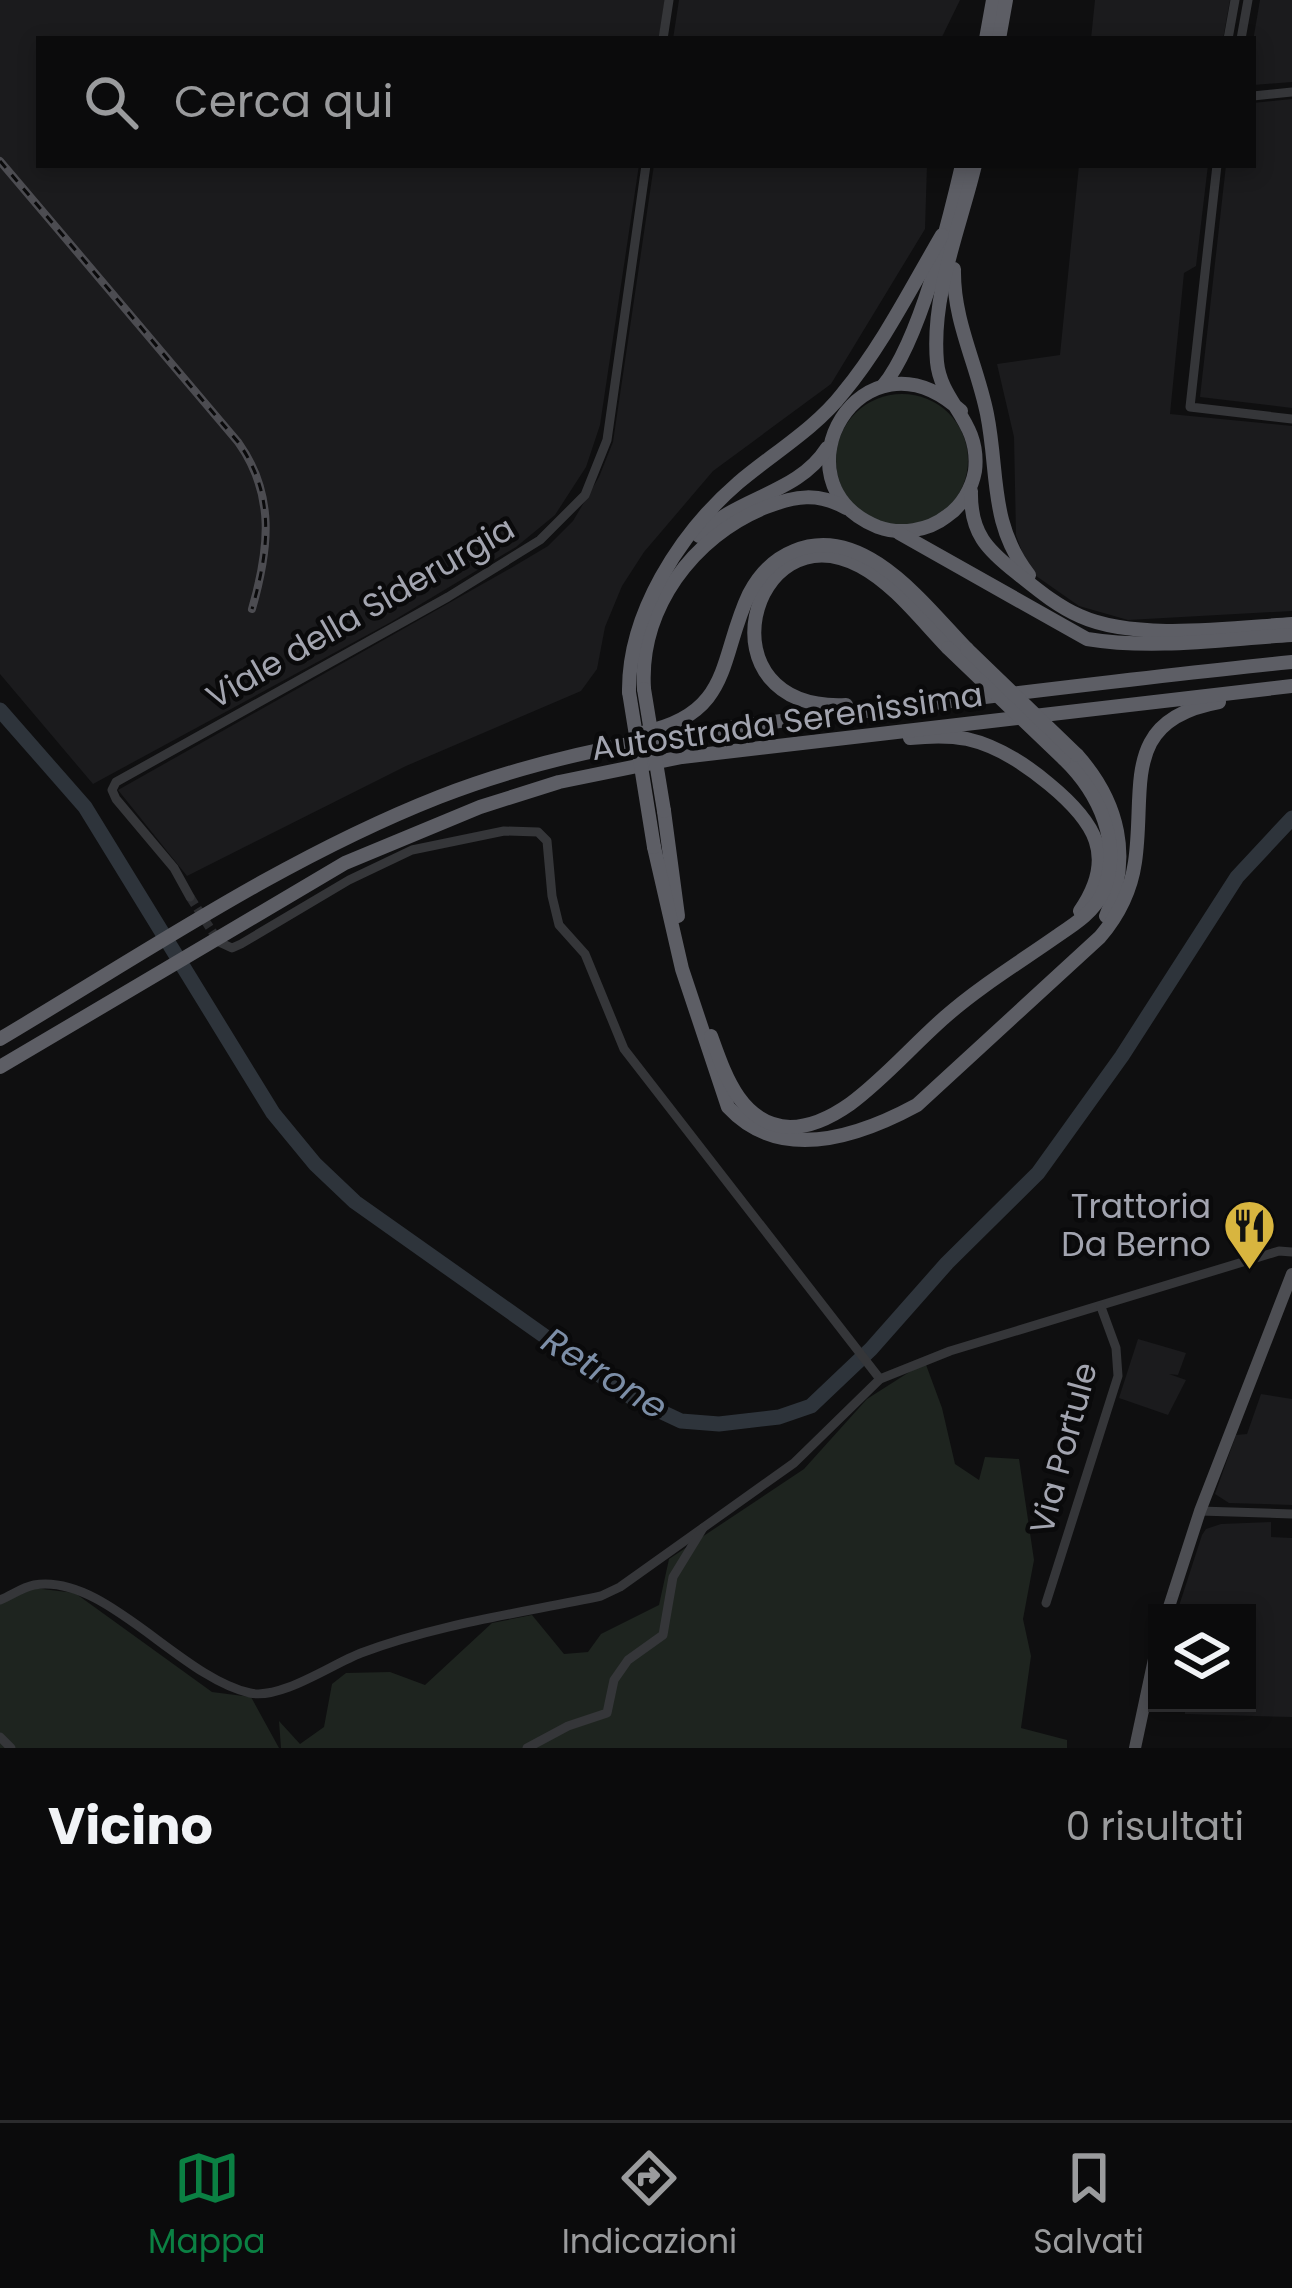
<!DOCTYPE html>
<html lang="it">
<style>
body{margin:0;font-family:Poppins,sans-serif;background:#141415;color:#f1f3f6}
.controls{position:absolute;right:36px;bottom:36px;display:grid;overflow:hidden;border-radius:0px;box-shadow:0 6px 18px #0003}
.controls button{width:108px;height:108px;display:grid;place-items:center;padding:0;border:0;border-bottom:3px solid #2b2b2d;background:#0b0b0c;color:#f1f3f6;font:60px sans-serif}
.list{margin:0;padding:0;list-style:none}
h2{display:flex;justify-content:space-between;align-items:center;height:156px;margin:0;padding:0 48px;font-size:51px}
h2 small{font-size:39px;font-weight:400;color:#9a9b9d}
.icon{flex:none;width:66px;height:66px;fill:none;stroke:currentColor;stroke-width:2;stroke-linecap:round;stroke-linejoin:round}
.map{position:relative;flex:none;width:1292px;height:1748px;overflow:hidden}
.search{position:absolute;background:#0b0b0c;box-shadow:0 6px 18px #0003;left:36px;right:36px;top:36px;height:132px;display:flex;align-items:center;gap:30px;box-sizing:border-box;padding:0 42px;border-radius:0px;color:#9a9b9d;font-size:45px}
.sheet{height:372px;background:#0b0b0c}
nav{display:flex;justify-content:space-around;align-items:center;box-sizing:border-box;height:168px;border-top:3px solid #2b2b2d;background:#0b0b0c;font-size:33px;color:#9a9b9d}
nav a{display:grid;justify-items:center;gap:6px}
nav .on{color:#0b8043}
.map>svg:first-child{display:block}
.built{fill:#1b1b1d}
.green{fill:#1e241f}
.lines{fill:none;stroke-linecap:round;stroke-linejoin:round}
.river{stroke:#2e343b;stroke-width:15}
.minor-tunnel{stroke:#2c2d30;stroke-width:9;stroke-dasharray:9 4.5;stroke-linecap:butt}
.minor{stroke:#353639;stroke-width:9}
.major{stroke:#4d4e53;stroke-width:12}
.highway{stroke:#5d5e65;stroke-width:14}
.rail-casing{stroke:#4c4c51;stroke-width:8}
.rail{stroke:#0a0a0b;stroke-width:3;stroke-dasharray:9;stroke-linecap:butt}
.highway-bridge{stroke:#5d5e65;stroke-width:14}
.labels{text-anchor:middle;stroke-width:9;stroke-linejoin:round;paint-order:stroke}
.street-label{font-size:33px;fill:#a2a4af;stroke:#0a0a0b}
.poi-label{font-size:33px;fill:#a2a4af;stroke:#0a0a0b;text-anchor:end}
.water-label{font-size:36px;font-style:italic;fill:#7c8ea7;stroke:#0a0a0b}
</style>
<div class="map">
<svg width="1292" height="1748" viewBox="0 0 1292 1748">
<rect width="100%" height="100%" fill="#0f0f10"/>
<!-- built -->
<g class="built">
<polygon points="0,0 665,0 659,39 39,39 39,165 639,165 600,425 586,467 555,515 516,547 391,622 93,784 0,674"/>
<polygon points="679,0 960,0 941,39 673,39"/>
<polygon points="1095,0 1230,0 1223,39 1091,39"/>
<polygon points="1260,0 1292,0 1292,82 1253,85 1253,41"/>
<polygon points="1292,99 1292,408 1200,397 1226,165 1253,165 1253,103"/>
<polygon points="654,165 927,165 925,229 831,384 713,471 644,552 622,586 605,627 597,669 581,691 406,766 187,876 118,790 511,568 548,546 573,521 599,477 613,442"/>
<polygon points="1079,165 1208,165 1196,266 1184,273 1170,414 1292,426 1292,611 1128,620 1079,606 1029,571 1016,535 1014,437 997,364 1060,355"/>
<polygon points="1138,1339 1186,1353 1178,1375 1169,1374 1186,1380 1168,1415 1119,1398"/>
<polygon points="1261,1394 1292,1399 1292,1505 1229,1503 1215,1494 1236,1435 1247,1434"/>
<polygon points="1271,1522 1271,1537 1292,1538 1292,1717 1185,1714 1185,1703 1247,1703 1247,1613 1187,1613 1187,1609 1178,1609 1202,1535 1206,1529 1221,1524"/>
</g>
<!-- green -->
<g class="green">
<circle cx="902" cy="460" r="66"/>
<polygon points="925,1362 942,1408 955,1464 979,1480 985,1457 1019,1459 1034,1560 1023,1619 1031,1656 1021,1728 1067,1740 1067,1748 281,1748 279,1721 300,1744 324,1727 332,1684 346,1673 390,1672 425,1685 492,1623 532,1615 564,1654 588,1652 601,1634 659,1605 669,1559 804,1469 867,1399"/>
<polygon points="34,1588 75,1593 212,1692 251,1697 279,1748 0,1748 0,1604"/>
</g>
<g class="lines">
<!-- river -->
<polyline class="river" points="0,710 85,807 273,1113 315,1164 355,1202 632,1398 681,1421 719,1424 779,1417 811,1406 871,1349 947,1263 1038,1173 1122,1056 1237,877 1292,818"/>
<!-- minor-tunnel -->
<polyline class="minor-tunnel" points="190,897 219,942"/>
<!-- minor -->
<g class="minor">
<polyline points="663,39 669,0"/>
<polyline points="1228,39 1235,0"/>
<polyline points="1241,39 1248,0"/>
<polyline points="1253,96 1292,92"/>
<polyline points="1217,165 1190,407 1292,419"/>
<polyline points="190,897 174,868 116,799 112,790 116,782 448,597 540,540 585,495 607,440 646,165"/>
<polyline points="219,942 232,948 241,944 349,880 412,850 504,831 538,832 547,841 552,896 559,925 585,954 624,1049 880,1379"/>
<polyline points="1200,1511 1292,1514"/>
<path d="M 0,1600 C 10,1596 23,1587 34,1585 C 105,1573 179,1677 250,1693 C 281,1700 332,1664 361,1653 C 438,1624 521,1613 601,1596 L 620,1587 L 794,1463 L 880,1379 L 950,1351 L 1279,1251 L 1292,1252"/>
<polyline points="1046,1603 1118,1376 1116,1348 1101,1307"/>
<polyline points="0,1737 11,1748"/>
<polyline points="527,1748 568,1726 607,1713 614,1680 628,1660 663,1635 673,1577 703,1528"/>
</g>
<!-- major -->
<g class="major">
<polyline points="1167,1613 1200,1511 1292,1274"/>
<polyline points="1135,1748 1157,1645"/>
</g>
<!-- highway -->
<g class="highway">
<polyline points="986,39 993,0"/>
<polyline points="999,39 1006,0"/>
<path d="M 954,269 C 953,321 977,364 987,414 C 999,474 989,523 1029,575"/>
<path d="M 883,386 C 920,340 948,225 962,165"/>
<path d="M 961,411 C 862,320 769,483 878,527 C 900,535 928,531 947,516 C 962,506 972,488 975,471 C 981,421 941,404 937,362 C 931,295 960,228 975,165"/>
<path d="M 971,491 C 970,533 987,550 1018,574 C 1038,590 1057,606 1080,616 C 1135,641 1231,628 1292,624"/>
<path d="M 899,533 L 1087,639 C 1154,650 1224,639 1292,635"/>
<path d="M 699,536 C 736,497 798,494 827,448"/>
<path d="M 644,689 C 639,609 693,536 766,507 C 795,496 818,492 846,508"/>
<path d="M 629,692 C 628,614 680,533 738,483 C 772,454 815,429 843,393 C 882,346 911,288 942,235"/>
<path d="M 846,705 C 697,712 750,508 860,566 C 894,584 921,620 948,648"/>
<path d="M 645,732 C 733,713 719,657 749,594 C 759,575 774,559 794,551 C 864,522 925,606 967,649"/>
<path d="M 910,738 C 929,736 948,735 967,739 C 998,746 1024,763 1049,784 C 1094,821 1118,856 1080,911"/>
<path d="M 1077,755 C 1119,802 1132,858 1106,916"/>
<polyline points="664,811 678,916"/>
<path d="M 654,847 L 682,969 L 728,1107 C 780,1163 858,1137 917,1105 L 1100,937 C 1118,916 1131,890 1135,862 C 1146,788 1119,720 1219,702"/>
<path d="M 711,1036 C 725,1075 741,1125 790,1127 C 811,1127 833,1116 850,1104 C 884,1079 913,1045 945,1017 C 979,987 1020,962 1057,936 C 1075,924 1094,912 1103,892 C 1123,844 1099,793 1064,759"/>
<path d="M 0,1039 C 143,954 284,858 439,797 C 579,742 727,727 875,710 C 1014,694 1153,676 1292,662"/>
<polyline points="0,1067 345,863 480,807 559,782 682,757 1292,686"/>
</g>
<defs>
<path id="rail" d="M 0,161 L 238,442 C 276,495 269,550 252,609"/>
</defs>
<!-- rail casing -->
<use href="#rail" class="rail-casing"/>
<!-- rail -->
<use href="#rail" class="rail"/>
<!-- highway-bridge -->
<g class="highway-bridge">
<polyline points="948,648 1064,759"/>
<polyline points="967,649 1077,755"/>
<polyline points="644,689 664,811"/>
<polyline points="629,692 654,847"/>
</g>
</g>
<!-- icons -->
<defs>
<symbol id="restaurant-pin" viewBox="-11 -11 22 30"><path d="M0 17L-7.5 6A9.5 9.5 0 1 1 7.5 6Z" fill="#d8b53f" stroke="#0a0a0b"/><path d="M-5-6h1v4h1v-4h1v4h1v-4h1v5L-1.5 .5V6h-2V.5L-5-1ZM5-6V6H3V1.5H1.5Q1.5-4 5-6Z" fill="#111"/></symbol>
</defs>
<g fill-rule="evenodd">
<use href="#restaurant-pin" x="1220" y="1196" width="59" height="81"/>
</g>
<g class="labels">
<!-- street labels -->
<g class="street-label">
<text transform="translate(360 612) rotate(-30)" y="12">Viale della Siderurgia</text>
<text transform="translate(787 721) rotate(-8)" y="12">Autostrada Serenissima</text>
<text transform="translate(1063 1448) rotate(-75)" y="12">Via Portule</text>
</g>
<!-- poi labels -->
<g class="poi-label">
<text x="1211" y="1218">Trattoria<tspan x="1211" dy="38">Da Berno</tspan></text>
</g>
<!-- water labels -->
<g class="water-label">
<text transform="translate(605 1373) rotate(32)" y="13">Retrone</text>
</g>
</g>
</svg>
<div class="controls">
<button><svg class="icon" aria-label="layers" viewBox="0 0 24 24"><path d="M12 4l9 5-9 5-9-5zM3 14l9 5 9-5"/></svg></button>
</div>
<div class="search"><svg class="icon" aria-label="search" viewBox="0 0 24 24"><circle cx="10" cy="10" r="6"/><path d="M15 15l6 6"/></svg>Cerca qui</div>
</div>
<section class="sheet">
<h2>Vicino<small>0 risultati</small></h2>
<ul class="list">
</ul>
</section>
<nav>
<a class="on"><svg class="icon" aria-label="map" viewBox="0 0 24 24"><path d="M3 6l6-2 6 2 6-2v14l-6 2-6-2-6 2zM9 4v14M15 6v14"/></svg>Mappa</a>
<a><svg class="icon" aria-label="directions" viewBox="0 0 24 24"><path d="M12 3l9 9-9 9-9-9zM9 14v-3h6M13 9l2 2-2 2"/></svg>Indicazioni</a>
<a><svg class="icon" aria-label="saved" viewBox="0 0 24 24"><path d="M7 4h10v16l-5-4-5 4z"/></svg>Salvati</a>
</nav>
